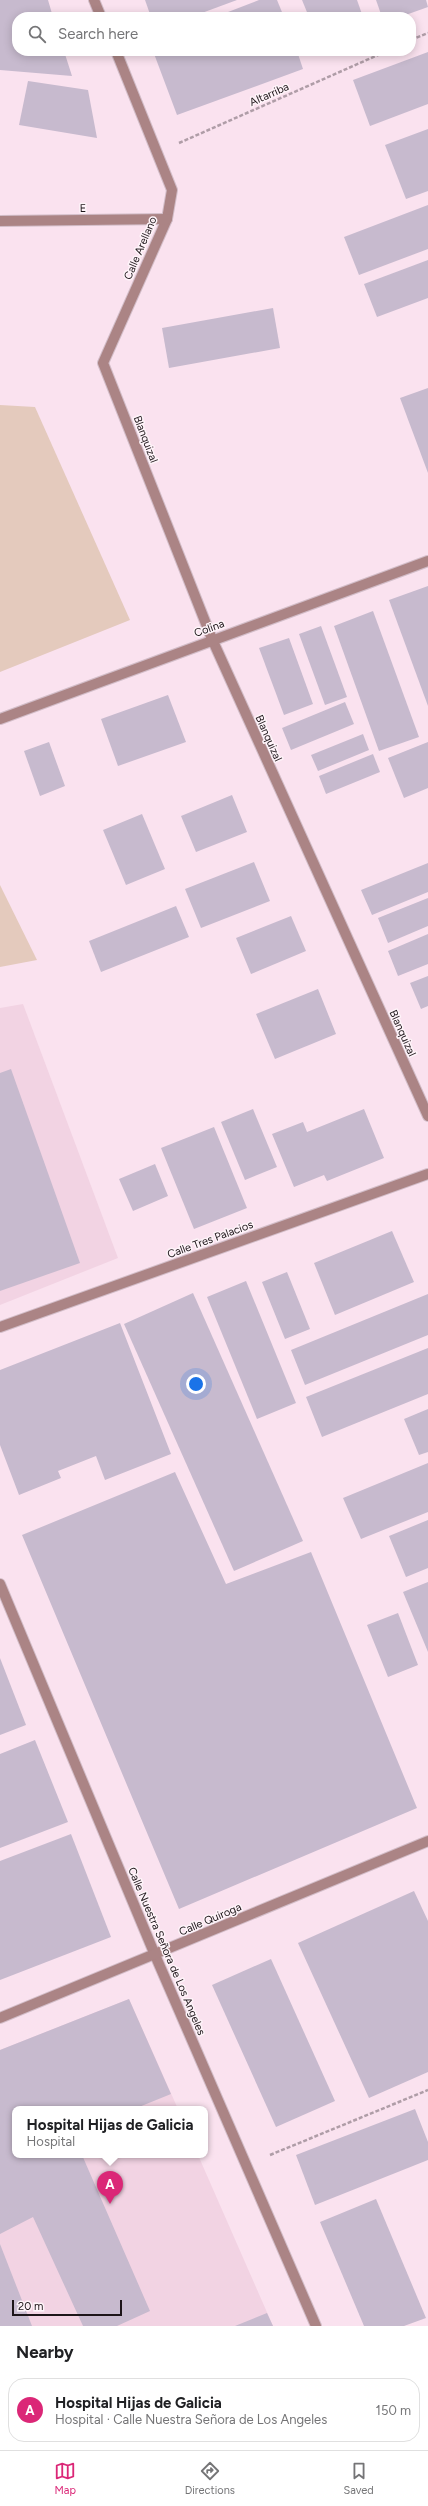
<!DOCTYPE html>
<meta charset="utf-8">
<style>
body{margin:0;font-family:Figtree,sans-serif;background:#f6f6f6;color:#202124}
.scale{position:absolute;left:12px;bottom:10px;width:110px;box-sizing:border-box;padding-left:4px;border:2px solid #1d1519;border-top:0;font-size:11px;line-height:14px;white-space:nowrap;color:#1d1519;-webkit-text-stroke:3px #fef4f9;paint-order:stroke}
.you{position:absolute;left:196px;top:1384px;width:14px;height:14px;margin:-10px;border:3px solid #fff;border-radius:50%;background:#1a73e8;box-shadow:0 0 0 6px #1a73e833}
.badge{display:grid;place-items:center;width:26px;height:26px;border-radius:50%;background:#db2777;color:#fff;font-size:13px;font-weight:700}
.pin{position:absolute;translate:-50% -33px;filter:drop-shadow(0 1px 2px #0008)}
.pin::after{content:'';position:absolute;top:21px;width:14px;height:12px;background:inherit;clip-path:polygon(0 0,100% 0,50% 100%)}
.popup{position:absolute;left:12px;top:2106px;width:196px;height:52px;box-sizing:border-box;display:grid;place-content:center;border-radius:8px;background:#fff;filter:drop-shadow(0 1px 3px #0005);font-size:13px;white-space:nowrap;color:#757577}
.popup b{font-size:15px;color:#202124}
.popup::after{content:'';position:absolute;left:50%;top:100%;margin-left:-8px;border:8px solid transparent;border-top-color:#fff}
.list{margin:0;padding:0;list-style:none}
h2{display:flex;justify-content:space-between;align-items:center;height:52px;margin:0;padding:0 16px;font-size:17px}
h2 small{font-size:13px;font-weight:400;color:#757577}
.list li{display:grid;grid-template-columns:26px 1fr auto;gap:12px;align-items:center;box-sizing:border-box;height:64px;margin:0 8px 8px;padding:0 8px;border:1px solid #e0e0e0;border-radius:16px}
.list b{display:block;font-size:15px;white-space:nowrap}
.list p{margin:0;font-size:13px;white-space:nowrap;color:#757577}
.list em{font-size:13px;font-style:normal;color:#757577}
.icon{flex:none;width:22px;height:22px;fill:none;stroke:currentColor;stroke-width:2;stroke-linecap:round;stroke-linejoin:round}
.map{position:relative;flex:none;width:428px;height:2326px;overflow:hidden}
.search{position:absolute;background:#fff;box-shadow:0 2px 10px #0003;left:12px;right:12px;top:12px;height:44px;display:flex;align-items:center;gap:10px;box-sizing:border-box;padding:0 14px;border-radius:16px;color:#757577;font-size:15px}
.sheet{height:124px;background:#fff}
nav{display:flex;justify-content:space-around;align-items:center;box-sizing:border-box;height:56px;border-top:1px solid #e0e0e0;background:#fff;font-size:11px;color:#757577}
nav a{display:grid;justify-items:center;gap:2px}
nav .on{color:#db2777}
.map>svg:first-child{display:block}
.built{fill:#f2d3e3}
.green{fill:#e4cabd}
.building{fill:#c7bace}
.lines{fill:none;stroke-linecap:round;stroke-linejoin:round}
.street-casing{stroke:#d2bdc8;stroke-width:12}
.path{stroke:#af9da7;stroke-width:2.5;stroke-dasharray:4 2;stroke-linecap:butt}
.street{stroke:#ab8485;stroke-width:10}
.labels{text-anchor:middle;stroke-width:3;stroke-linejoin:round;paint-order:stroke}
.street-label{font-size:11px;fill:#1d1519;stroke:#fef4f9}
</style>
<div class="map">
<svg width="428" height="2326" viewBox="0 0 428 2326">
<rect width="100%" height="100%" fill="#fae2ef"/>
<!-- built -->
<g class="built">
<polygon points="23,1004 118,1258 0,1305 0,1008"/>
<polygon points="129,1999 178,2109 15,2109 15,2155 198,2155 273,2326 0,2326 0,2050"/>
</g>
<!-- green -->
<g class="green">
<polygon points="0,405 35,407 130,620 0,672"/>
<polygon points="0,885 37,960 0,967"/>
</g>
<!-- building -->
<g class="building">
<polygon points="0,0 48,0 53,17 17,17 17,51 64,51 72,76 0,70"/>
<polygon points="145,0 237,0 191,17 151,17"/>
<polygon points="259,0 277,0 284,17 215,17"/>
<polygon points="302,0 357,0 363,17 309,17"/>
<polygon points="376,0 426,0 428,7 400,17 382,17"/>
<polygon points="153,51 297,51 303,69 177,115"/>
<polygon points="428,52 428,104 370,126 353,80"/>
<polygon points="28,81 88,90 97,138 19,125"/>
<polygon points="428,129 428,191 406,199 385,145"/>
<polygon points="428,205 428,249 359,275 344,237"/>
<polygon points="428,260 428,298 377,317 364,284"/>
<polygon points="273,308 280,348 169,368 162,328"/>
<polygon points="428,388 428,473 400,398"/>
<polygon points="428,586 428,706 389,600"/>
<polygon points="373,611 419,737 379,751 334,626"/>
<polygon points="321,626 347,697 325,705 299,634"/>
<polygon points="289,638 313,704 284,715 259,648"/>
<polygon points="168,695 186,742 118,766 101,719"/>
<polygon points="345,702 354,724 291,750 282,728"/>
<polygon points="363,734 369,750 318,771 311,755"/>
<polygon points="49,742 65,786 40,796 24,751"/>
<polygon points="428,742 428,788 404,798 388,758"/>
<polygon points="373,754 380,772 326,794 319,776"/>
<polygon points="232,795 247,832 196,852 181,816"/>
<polygon points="142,814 165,869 126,885 103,830"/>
<polygon points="254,862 270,901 201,928 185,889"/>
<polygon points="428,863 428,892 372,915 361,890"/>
<polygon points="428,898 428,926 388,943 378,918"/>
<polygon points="176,906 189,937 101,972 89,941"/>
<polygon points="291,916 306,951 251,974 236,938"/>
<polygon points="428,934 428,964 398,976 388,951"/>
<polygon points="428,976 428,1006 421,1009 410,983"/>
<polygon points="318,989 336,1034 275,1059 256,1014"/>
<polygon points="11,1069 80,1263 0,1291 0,1073"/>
<polygon points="253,1109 277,1167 245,1180 221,1122"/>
<polygon points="364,1109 384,1158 327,1181 324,1175 294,1187 272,1134 303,1122 307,1132"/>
<polygon points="214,1127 247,1208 194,1229 161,1148"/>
<polygon points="155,1164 168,1196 133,1211 119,1179"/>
<polygon points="392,1231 414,1282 335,1315 314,1263"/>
<polygon points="287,1272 310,1329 285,1339 262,1282"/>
<polygon points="246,1281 296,1403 257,1419 207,1297"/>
<polygon points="193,1293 303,1541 234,1571 124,1324"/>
<polygon points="428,1294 428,1335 305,1385 291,1350"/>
<polygon points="120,1323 171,1454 105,1480 96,1456 58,1471 61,1478 19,1495 0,1445 0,1370"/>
<polygon points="428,1348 428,1394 322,1437 306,1397"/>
<polygon points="428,1409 428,1452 419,1455 404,1419"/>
<polygon points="428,1463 428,1512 361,1539 343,1498"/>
<polygon points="175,1472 226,1584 311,1552 417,1808 179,1909 22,1535"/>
<polygon points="428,1520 428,1568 406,1577 389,1536"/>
<polygon points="428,1582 428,1652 403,1592"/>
<polygon points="398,1613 418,1665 388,1677 367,1625"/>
<polygon points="0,1658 26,1725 0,1735"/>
<polygon points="35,1740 68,1822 0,1848 0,1754"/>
<polygon points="71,1834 111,1937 0,1980 0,1861"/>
<polygon points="414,1891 428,1921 428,2072 369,2098 298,1943"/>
<polygon points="271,1959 335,2101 276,2127 212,1985"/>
<polygon points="129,1999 171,2094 134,2109 15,2109 15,2155 82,2155 150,2311 117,2326 83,2326 33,2217 0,2234 0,2050"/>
<polygon points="415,2109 428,2142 428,2160 315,2205 296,2155"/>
<polygon points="376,2199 426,2318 404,2326 364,2326 320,2222"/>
<polygon points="0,2244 32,2326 0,2326"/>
<polygon points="267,2313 273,2326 235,2326"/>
</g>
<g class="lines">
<defs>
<g id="street">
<polyline points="94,0 101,17"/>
<polyline points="116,51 172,190 167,219 103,363 212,639 428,1116"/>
<polyline points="0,221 167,219"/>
<polyline points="0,719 428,561"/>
<polyline points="0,1327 428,1174"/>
<polyline points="0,1584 155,1955 316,2326"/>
<polyline points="0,2018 428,1841"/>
</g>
</defs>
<!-- street casing -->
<use href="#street" class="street-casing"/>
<!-- path -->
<g class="path">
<polyline points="411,40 428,33"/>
<polyline points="179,143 387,51"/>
<polyline points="270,2155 428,2090"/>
</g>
<!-- street -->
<use href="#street" class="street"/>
</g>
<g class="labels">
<!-- street labels -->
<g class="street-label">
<text transform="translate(269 94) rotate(-24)" y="4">Altarriba</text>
<text transform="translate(83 208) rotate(-1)" y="4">E</text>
<text transform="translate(140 248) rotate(-67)" y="4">Calle Arellano</text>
<text transform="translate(146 439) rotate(69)" y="4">Blanquizal</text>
<text transform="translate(209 628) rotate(-20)" y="4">Colina</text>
<text transform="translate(269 738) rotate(66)" y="4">Blanquizal</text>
<text transform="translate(403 1033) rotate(66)" y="4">Blanquizal</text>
<text transform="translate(210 1239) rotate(-20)" y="4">Calle Tres Palacios</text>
<text transform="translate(210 1919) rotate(-23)" y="4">Calle Quiroga</text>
<text transform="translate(167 1951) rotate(67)" y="4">Calle Nuestra Señora de Los Angeles</text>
</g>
</g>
</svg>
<div class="scale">20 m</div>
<div class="you"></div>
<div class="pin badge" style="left:110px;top:2204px">A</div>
<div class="popup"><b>Hospital Hijas de Galicia</b>Hospital</div>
<div class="search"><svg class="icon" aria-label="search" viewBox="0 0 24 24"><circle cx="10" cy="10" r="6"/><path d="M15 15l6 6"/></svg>Search here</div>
</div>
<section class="sheet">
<h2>Nearby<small></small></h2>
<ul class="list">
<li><span class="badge">A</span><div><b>Hospital Hijas de Galicia</b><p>Hospital · Calle Nuestra Señora de Los Angeles</p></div><em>150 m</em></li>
</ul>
</section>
<nav>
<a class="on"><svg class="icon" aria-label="map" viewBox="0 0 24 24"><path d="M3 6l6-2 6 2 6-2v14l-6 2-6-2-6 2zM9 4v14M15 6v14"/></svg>Map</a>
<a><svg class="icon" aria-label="directions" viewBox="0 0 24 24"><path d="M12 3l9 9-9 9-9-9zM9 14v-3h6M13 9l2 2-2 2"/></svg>Directions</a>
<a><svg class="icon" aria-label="saved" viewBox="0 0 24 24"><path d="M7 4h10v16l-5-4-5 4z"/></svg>Saved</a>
</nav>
